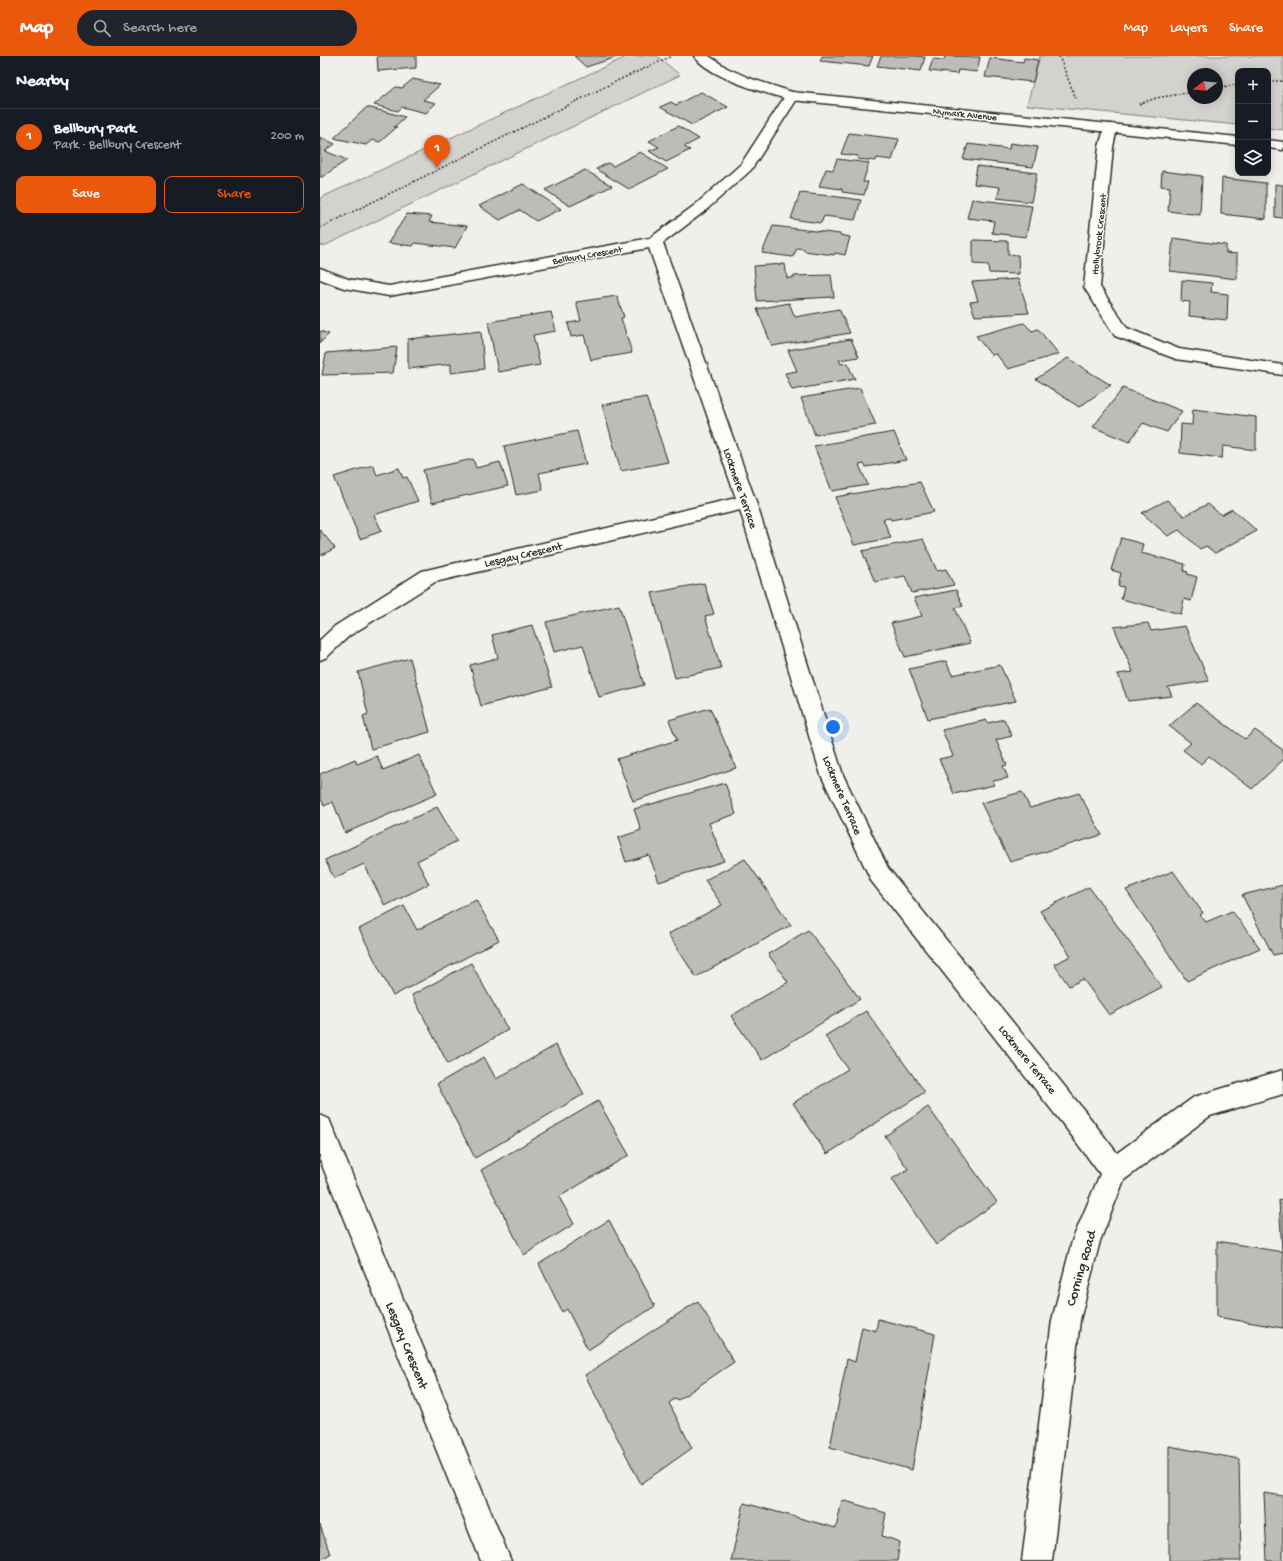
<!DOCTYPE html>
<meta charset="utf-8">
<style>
body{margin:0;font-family:"Gochi Hand",sans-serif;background:#20242c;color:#f1f3f6}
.controls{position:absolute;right:12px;top:12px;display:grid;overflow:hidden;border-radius:8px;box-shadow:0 2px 10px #0003}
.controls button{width:36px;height:36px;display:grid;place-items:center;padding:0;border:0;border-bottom:1px solid #363941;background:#171b24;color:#f1f3f6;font:20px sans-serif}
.compass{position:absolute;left:867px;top:12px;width:36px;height:36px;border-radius:50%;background:#171b24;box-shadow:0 2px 10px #0003;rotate:254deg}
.you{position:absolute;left:513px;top:671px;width:14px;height:14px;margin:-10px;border:3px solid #fff;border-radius:50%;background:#1a73e8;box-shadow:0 0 0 6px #1a73e833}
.badge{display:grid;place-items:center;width:26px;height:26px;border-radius:50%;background:#ea580c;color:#fff;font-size:13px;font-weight:700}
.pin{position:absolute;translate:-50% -33px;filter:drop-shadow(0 1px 2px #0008)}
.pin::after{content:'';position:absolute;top:21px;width:14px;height:12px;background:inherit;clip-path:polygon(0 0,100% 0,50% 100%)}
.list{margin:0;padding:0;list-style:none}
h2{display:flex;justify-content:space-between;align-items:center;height:52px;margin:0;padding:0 16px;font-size:17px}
h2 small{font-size:13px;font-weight:400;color:#9ea1a6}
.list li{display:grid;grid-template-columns:26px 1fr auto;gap:12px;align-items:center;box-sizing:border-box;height:56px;padding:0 16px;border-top:1px solid #363941}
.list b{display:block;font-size:15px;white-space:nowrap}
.list p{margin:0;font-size:13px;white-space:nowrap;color:#9ea1a6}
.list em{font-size:13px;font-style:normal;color:#9ea1a6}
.actions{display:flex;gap:8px;padding:12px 16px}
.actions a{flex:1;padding:9px 0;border:1px solid #ea580c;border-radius:8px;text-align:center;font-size:14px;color:#ea580c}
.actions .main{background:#ea580c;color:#fff}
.icon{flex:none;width:22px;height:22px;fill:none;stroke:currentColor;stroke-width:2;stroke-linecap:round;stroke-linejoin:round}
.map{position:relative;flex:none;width:963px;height:1505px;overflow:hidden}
header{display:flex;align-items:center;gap:24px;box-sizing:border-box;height:56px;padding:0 20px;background:#ea580c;color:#fff}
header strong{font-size:19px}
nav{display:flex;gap:22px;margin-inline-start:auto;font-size:14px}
.search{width:280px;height:36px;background:#20242c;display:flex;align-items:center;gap:10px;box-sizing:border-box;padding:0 14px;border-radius:22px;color:#9ea1a6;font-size:15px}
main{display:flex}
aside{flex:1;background:#171b24}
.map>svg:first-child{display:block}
.green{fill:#d3d2cf;stroke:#7f7e7d;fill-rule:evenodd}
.building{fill:#bdbcb8;stroke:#2b2b2b}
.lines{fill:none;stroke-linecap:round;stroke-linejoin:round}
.street-casing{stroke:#2b2b2b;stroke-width:3}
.secondary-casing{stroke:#2b2b2b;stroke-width:3}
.path{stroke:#2b2b2b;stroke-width:1.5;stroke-dasharray:2 2;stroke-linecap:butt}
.street{fill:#fdfcf7;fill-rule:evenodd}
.secondary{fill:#fdfcf7;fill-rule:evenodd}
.labels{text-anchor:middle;stroke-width:3;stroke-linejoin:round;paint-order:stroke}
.far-street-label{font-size:10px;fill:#2b2b2b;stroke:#fdfcf7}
.street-label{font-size:12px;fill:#2b2b2b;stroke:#fdfcf7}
.near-street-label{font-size:14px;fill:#2b2b2b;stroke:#fdfcf7}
</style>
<header>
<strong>Map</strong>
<div class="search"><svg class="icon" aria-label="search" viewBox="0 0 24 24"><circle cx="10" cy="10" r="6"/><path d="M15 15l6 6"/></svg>Search here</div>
<nav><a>Map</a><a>Layers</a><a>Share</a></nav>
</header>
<main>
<aside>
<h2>Nearby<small></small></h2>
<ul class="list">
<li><span class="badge">1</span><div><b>Bellbury Park</b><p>Park · Bellbury Crescent</p></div><em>200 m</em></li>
</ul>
<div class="actions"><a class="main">Save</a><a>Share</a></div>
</aside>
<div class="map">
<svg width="963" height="1505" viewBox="0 0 963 1505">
<rect width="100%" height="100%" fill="#f0efeb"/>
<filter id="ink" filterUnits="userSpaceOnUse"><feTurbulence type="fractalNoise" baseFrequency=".025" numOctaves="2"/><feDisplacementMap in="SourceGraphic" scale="8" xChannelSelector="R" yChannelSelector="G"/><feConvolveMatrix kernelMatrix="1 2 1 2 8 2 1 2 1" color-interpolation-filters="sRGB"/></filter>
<g filter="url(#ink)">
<!-- green -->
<g class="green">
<polygon points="308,0 337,0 360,19 4,190 0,189 0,142"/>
<path d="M 720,0 L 963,0 L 963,74 L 948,72 L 948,15 L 918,15 L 918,69 L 707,49 ZM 873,18 L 897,18 L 897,42 L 873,42 Z"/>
</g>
<!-- building -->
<g class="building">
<polygon points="57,0 96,0 96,12 58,15"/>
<polygon points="254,0 300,0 266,11"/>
<polygon points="502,0 553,0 549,10 500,5"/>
<polygon points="561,0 594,0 605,1 601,15 557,10"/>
<polygon points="625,0 660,1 657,16 638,14 637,18 609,15 613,3 624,4"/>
<polygon points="670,2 703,6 704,2 718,4 713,26 665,21"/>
<polygon points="93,23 120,29 103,44 116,47 106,57 82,51 78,55 54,49 76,31 82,32"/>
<polygon points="381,36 408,51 372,69 340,51 351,46 356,49"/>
<polygon points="47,51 85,61 74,71 77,71 60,86 52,84 46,89 14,82"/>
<polygon points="358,70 379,83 364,91 370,94 346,106 329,95 339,91 329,85"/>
<polygon points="529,77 579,83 572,104 557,102 556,105 537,103 538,100 521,98"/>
<polygon points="0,81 15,88 5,95 27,104 2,121 0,121"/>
<polygon points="690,87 718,91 713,111 643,103 648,88 689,93"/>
<polygon points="320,96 348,113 309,133 276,113 288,107 293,110"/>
<polygon points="517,103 549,107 543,126 548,126 544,139 522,136 522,133 499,130 506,113 513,114"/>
<polygon points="657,110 717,117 711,146 677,142 680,131 654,128"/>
<polygon points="265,114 292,130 250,150 225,134"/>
<polygon points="842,115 882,120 880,159 848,155 850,131 841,130"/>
<polygon points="902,122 946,127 946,163 901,158"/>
<polygon points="203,128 241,153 216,165 200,154 180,164 159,150"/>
<polygon points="955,128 963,129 963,162 955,161"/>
<polygon points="480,137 511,140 541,144 535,164 504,160 501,167 471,163"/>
<polygon points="652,143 712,150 706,181 672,177 674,165 647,162"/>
<polygon points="87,158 112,160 109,166 147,170 135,192 95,187 93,190 68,187"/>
<polygon points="453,170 520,178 520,179 530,181 525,199 515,197 514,199 484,195 484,193 477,192 473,201 442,197"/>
<polygon points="853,182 906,189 906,197 917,198 917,223 850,215"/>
<polygon points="653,184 688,185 688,198 698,199 699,218 669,217 668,209 653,208"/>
<polygon points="465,208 467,222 473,222 473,220 511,219 514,241 437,245 434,210"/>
<polygon points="698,223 709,257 655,260 650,246 658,245 652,226"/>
<polygon points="862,224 892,227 891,236 908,238 907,264 869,260 870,246 861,245"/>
<polygon points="297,240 304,261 301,262 312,297 271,304 264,279 251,281 248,267 261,265 256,246"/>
<polygon points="469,247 475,261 519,253 530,277 452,290 437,253"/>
<polygon points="231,256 236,275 213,279 220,309 178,316 168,266"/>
<polygon points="704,267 712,275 718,273 739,298 688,313 676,298 671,299 656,280"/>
<polygon points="0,275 9,278 0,287"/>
<polygon points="161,275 164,313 131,317 131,308 88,313 88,283"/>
<polygon points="531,283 539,301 519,304 521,308 527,307 535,323 472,334 465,317 477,315 468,294"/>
<polygon points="77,291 73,317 2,319 6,297"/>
<polygon points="748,302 766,314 791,329 759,351 716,323"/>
<polygon points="540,332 556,369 495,379 481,342"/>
<polygon points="803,332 862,355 847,376 823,367 809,386 773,371"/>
<polygon points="326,341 348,406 301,415 282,349"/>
<polygon points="873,353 936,361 936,394 903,390 902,402 860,397 861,368 872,369"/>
<polygon points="257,375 266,408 219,417 223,434 196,439 184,390"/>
<polygon points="574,376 586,404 546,411 544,408 539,409 548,429 512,435 494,390"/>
<polygon points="153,403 156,412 180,406 188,430 112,447 103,414"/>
<polygon points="53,409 57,419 79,412 83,422 87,421 98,445 54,459 62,475 40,483 14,421"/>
<polygon points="600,426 614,456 571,464 570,462 563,463 571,482 534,489 515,441"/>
<polygon points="847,444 864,460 888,448 901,459 912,453 937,475 895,497 886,490 880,493 859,474 848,480 822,457"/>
<polygon points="0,474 15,492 0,500"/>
<polygon points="801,482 823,488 821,497 865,508 864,515 868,516 867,518 877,521 871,545 864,543 861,558 801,543 804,531 798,530 801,517 791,514"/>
<polygon points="603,483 617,515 626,513 634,529 592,537 585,520 555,526 542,495"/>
<polygon points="384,527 394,558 385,560 401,612 355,622 332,537"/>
<polygon points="636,534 643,550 635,552 650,587 585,601 571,567 602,560 594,542"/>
<polygon points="299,549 324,629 279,641 263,589 234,596 226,566"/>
<polygon points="828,567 831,575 865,570 889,625 848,631 852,640 808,645 798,618 813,616 794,571"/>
<polygon points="212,569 232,631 161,650 150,609 178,602 172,579"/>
<polygon points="90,602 110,676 51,693 43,660 48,658 38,616"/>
<polygon points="626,605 632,619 680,609 696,645 608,663 589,613"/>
<polygon points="876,647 925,683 935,674 963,694 963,704 932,733 889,700 881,708 863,694 871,687 849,670"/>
<polygon points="390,652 416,712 313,745 297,703 357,684 349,664"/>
<polygon points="684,663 692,680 676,684 687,709 683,710 688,722 673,725 674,729 634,738 619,703 633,700 622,674 667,664 668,667"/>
<polygon points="99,699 117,738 25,777 13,746 4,750 0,740 0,718 35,703 37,708 57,700 63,714"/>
<polygon points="405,727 416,758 389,767 404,805 339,826 329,799 306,806 298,782 321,774 314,753"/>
<polygon points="702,736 710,752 759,737 782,779 690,806 661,747"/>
<polygon points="117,751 137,785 97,805 109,828 65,850 44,808 14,822 5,804"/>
<polygon points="425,803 471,869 376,921 348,878 402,849 385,824"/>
<polygon points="853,815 883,857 880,859 886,866 912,855 940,892 867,925 806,834"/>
<polygon points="963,829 963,897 953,899 922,839"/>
<polygon points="769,831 842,931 789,959 763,923 749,930 734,908 751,900 720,855"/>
<polygon points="156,844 179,884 73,940 39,873 84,850 97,874"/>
<polygon points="488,874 540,943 442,1004 411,960 468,926 448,898"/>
<polygon points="151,907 188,974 128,1008 92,939"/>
<polygon points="546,955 605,1036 507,1098 473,1047 528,1013 505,980"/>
<polygon points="236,989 264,1038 155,1102 117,1028 164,1001 176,1023"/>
<polygon points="278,1045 309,1099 239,1141 254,1168 204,1199 161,1114"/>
<polygon points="608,1051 677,1146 616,1189 572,1123 588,1113 565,1080"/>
<polygon points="959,1144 963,1145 963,1272 897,1261 897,1185 962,1196"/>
<polygon points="289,1164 335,1250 268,1294 247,1253 242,1256 219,1208"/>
<polygon points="378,1245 414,1306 358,1344 356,1342 349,1347 372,1392 321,1428 265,1319"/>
<polygon points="558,1263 615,1278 592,1414 510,1391 527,1303 535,1306 542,1271 556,1275"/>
<polygon points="849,1390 919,1403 921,1505 849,1505"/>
<polygon points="944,1437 963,1440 963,1505 947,1505"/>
<polygon points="522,1444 566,1457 562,1480 580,1486 577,1505 411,1505 424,1447 516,1472"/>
<polygon points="0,1469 10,1498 0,1504"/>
</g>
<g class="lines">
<defs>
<g id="street">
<polygon points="472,36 477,37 479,40 431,114 385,155 343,187 436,446 523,719 568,812 767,1058 797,1097 874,1041 963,1014 963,1038 890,1060 804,1124 780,1185 760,1264 732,1505 702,1505 732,1264 752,1185 780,1118 749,1076 552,826 501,719 420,454 115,526 29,580 7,601 0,604 0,584 15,570 102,515 416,442 329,192 69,240 24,232 0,223 0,212 28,223 69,230 330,182 375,149 421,108 467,37"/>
<polygon points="790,68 795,69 797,72 793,91 780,231 807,272 859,293 963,309 963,319 856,303 795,280 764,231 779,91 785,69"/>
<polygon points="0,1059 9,1063 191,1505 161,1505 0,1104"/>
</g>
<g id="secondary">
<path d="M 374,0 L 389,0 L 407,12 L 429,22 L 472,36 L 918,81 L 918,89 L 472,44 C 447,38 390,22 374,0 Z"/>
<polygon points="948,84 963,86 963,94 948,92"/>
</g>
</defs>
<!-- street casing -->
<use href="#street" class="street-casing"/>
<!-- secondary casing -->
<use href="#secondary" class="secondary-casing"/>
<!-- path -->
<g class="path">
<polyline points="739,0 756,43"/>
<polyline points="948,25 963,25"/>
<polyline points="897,32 918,28"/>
<polyline points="819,48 836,42 873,36"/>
<polyline points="0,172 301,23 352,0"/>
</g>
<!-- street -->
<use href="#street" class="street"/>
<!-- secondary -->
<use href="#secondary" class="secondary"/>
</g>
</g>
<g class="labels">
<!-- far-street labels -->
<g class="far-street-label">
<text transform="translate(645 57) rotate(6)" y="4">Nymark Avenue</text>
<text transform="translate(778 178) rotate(-84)" y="4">Hollybrook Crescent</text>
<text transform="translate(267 198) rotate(-10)" y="4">Bellbury Crescent</text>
</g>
<!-- street labels -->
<g class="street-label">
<text transform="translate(421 432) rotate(71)" y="4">Lockmere Terrace</text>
<text transform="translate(203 498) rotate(-13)" y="4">Lesgay Crescent</text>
<text transform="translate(523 739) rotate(67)" y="4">Lockmere Terrace</text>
<text transform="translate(708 1003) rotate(51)" y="4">Lockmere Terrace</text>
</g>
<!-- near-street labels -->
<g class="near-street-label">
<text transform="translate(760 1212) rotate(-74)" y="5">Corning Road</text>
<text transform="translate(88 1289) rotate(68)" y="5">Lesgay Crescent</text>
</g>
</g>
</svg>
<div class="controls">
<button>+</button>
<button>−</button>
<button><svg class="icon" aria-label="layers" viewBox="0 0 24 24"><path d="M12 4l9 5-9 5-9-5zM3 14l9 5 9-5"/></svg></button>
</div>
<svg class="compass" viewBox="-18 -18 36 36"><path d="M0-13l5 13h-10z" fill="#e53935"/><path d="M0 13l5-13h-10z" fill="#9ea1a6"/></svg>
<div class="you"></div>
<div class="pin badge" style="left:117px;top:112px">1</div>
</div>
</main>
